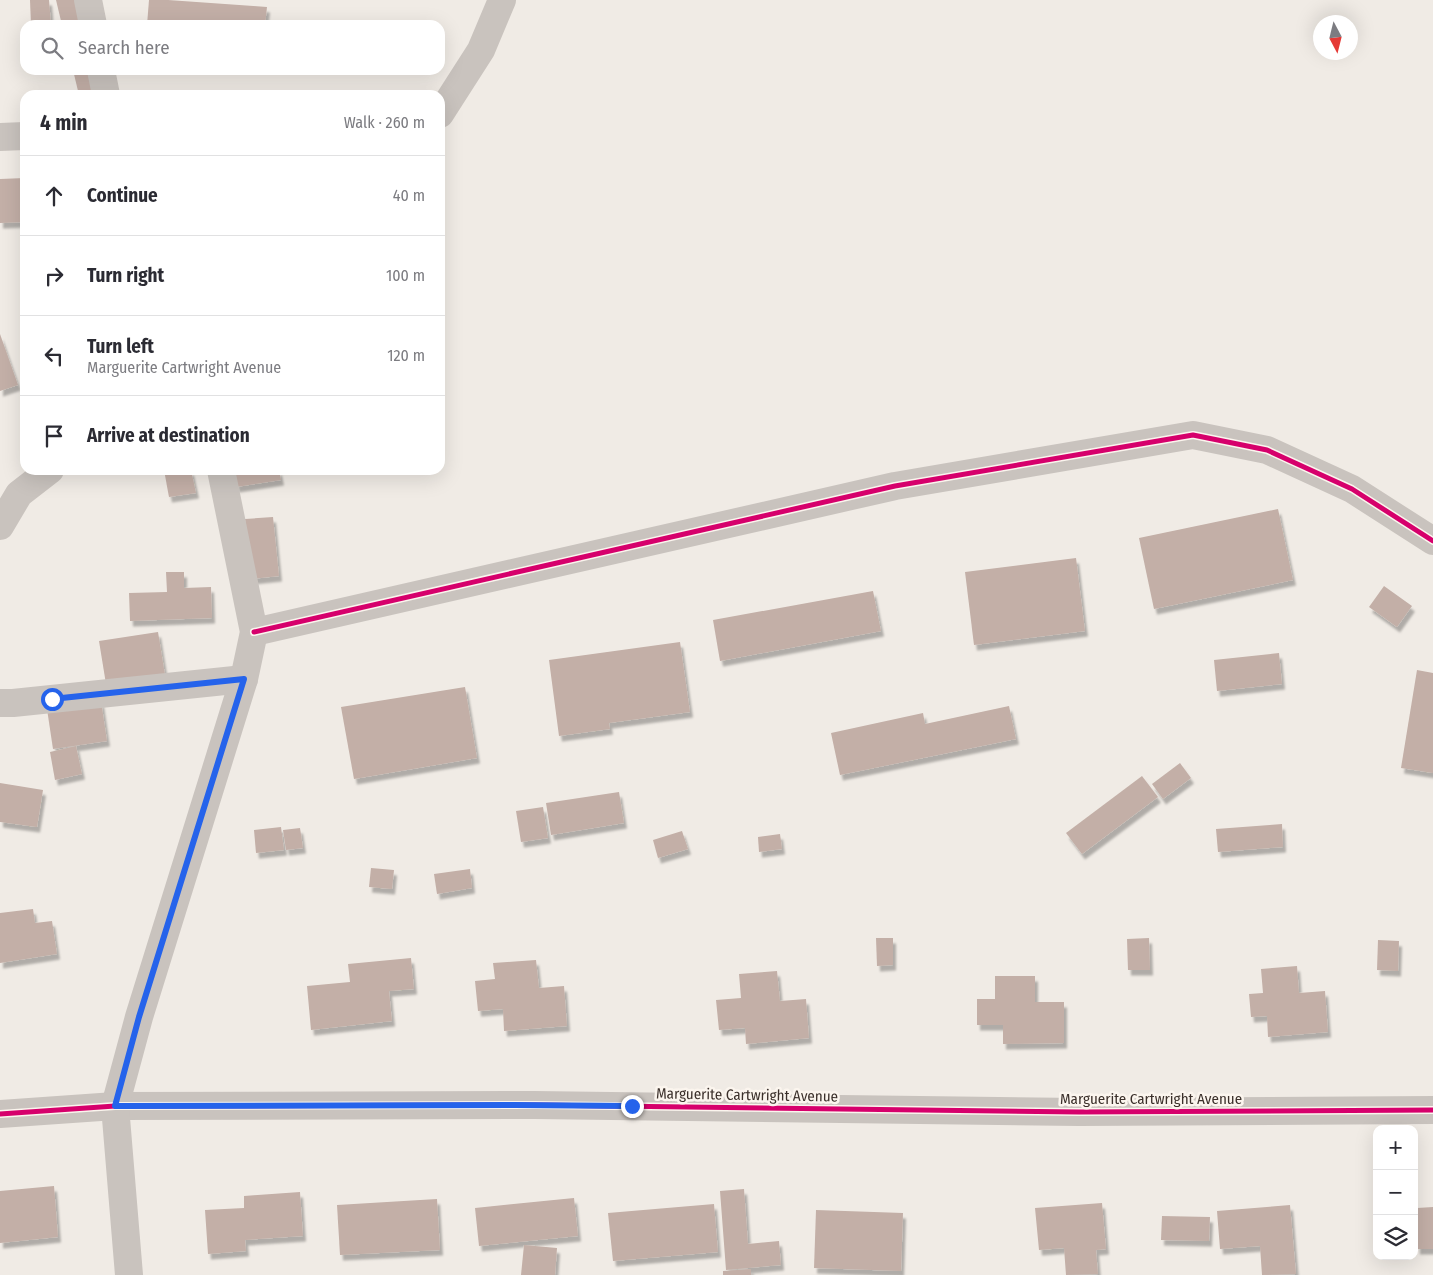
<!DOCTYPE html>
<meta charset="utf-8">
<style>
body{margin:0;font-family:"Fira Sans Condensed",sans-serif;background:#f7f7f7;color:#2b2b33}
.controls{position:absolute;right:15px;bottom:15px;display:grid;overflow:hidden;border-radius:10px;box-shadow:0 5px 20px #0002}
.controls button{width:45px;height:45px;display:grid;place-items:center;padding:0;border:0;border-bottom:1px solid #e1e1e2;background:#fff;color:#2b2b33;font:25px sans-serif}
.compass{position:absolute;left:1313px;top:15px;width:45px;height:45px;border-radius:50%;background:#fff;box-shadow:0 5px 20px #0002;rotate:173deg}
.stop{position:absolute;width:15px;height:15px;margin:-11px;border:4px solid #2563eb;border-radius:50%;background:#fff}
.stop.end{background:#2563eb;border-color:#fff;box-shadow:0 1px 5px #0008}
.list{margin:0;padding:0;list-style:none}
h2{display:flex;justify-content:space-between;align-items:center;height:65px;margin:0;padding:0 20px;font-size:21px}
h2 small{font-size:16px;font-weight:400;color:#7c7c81}
.list li{display:grid;grid-template-columns:32px 1fr auto;gap:15px;align-items:center;box-sizing:border-box;height:80px;padding:0 20px;border-top:1px solid #e1e1e2}
.list b{display:block;font-size:19px;white-space:nowrap}
.list p{margin:0;font-size:16px;white-space:nowrap;color:#7c7c81}
.list em{font-size:16px;font-style:normal;color:#7c7c81}
.icon{flex:none;width:28px;height:28px;fill:none;stroke:currentColor;stroke-width:2;stroke-linecap:round;stroke-linejoin:round}
.map{position:relative;flex:none;width:1433px;height:1275px;overflow:hidden}
.search{position:absolute;background:#fff;box-shadow:0 5px 20px #0002;left:20px;top:20px;width:425px;height:55px;display:flex;align-items:center;gap:12px;box-sizing:border-box;padding:0 18px;border-radius:15px;color:#7c7c81;font-size:19px}
.panel{position:absolute;background:#fff;box-shadow:0 5px 20px #0002;left:20px;top:90px;width:425px;height:385px;border-radius:15px}
.map>svg:first-child{display:block}
.building{fill:#c3afa7;filter:url(#shadow)}
.lines{fill:none;stroke-linecap:round;stroke-linejoin:round}
.minor{stroke:#c9c3be;stroke-width:28}
.cycleway-casing{stroke:#fbf5ee;stroke-width:8}
.cycleway{stroke:#d6006c;stroke-width:5}
.route{stroke:#2563eb;stroke-width:6}
.labels{text-anchor:middle;stroke-width:5;stroke-linejoin:round;paint-order:stroke}
.street-label{font-size:15px;fill:#3b302b;stroke:#fbf5ee}
</style>
<div class="map">
<svg width="1433" height="1275" viewBox="0 0 1433 1275">
<defs>
<filter id="shadow"><feDropShadow dx="3" dy="5.5" stdDeviation="1" flood-color="#0004"/></filter>
</defs>
<rect width="100%" height="100%" fill="#f0ebe5"/>
<!-- building -->
<g class="building">
<polygon points="30,0 49,0 51,25 31,25"/>
<polygon points="56,0 80,0 86,25 62,25"/>
<polygon points="149,0 168,0 267,7 265,25 147,25"/>
<polygon points="73,70 97,70 103,95 79,95"/>
<polygon points="25,178 25,222 0,223 0,179"/>
<polygon points="0,334 18,385 0,391"/>
<polygon points="164,470 191,470 196,493 169,497"/>
<polygon points="234,470 279,470 281,480 236,487"/>
<polygon points="1278,509 1293,580 1154,609 1139,538"/>
<polygon points="273,517 279,576 251,579 245,519"/>
<polygon points="1076,558 1085,631 974,645 965,572"/>
<polygon points="166,572 184,572 184,588 211,587 212,618 130,621 129,593 167,592"/>
<polygon points="1384,586 1412,606 1397,627 1369,607"/>
<polygon points="873,591 881,631 720,661 713,620"/>
<polygon points="158,632 165,675 106,684 99,641"/>
<polygon points="680,642 690,712 609,723 610,729 559,736 549,660"/>
<polygon points="1279,653 1282,684 1217,691 1214,660"/>
<polygon points="1417,670 1433,673 1433,773 1401,768"/>
<polygon points="465,687 477,758 354,779 341,707"/>
<polygon points="101,701 107,741 53,749 47,709"/>
<polygon points="1009,706 1016,739 840,775 831,733 923,713 925,724"/>
<polygon points="76,746 82,774 55,780 50,752"/>
<polygon points="1180,763 1191,778 1163,799 1152,784"/>
<polygon points="1142,776 1158,797 1082,854 1066,833"/>
<polygon points="0,783 43,790 37,827 0,822"/>
<polygon points="619,792 624,823 551,835 546,803"/>
<polygon points="543,807 548,838 521,842 516,811"/>
<polygon points="1282,824 1283,847 1218,852 1216,829"/>
<polygon points="281,827 284,850 256,853 254,830"/>
<polygon points="300,828 303,848 286,850 283,830"/>
<polygon points="682,831 688,849 658,858 653,840"/>
<polygon points="780,834 782,849 759,852 758,837"/>
<polygon points="371,868 394,870 392,889 369,887"/>
<polygon points="470,869 472,888 437,894 434,874"/>
<polygon points="33,909 35,923 52,921 57,954 0,963 0,913"/>
<polygon points="876,938 893,938 893,965 877,966"/>
<polygon points="1149,938 1150,970 1128,970 1127,939"/>
<polygon points="1378,940 1399,941 1398,971 1377,970"/>
<polygon points="411,958 414,989 389,991 392,1021 311,1030 307,986 350,982 348,964"/>
<polygon points="536,960 539,988 564,986 567,1026 504,1031 503,1009 478,1011 475,981 495,979 493,963"/>
<polygon points="1297,966 1299,993 1325,991 1328,1032 1268,1037 1267,1016 1251,1017 1249,994 1263,993 1261,969"/>
<polygon points="777,971 780,1001 806,999 809,1038 746,1044 745,1028 719,1030 716,1000 741,998 739,974"/>
<polygon points="995,976 1035,976 1035,1002 1064,1002 1064,1043 1003,1044 1003,1025 977,1025 977,999 995,999"/>
<polygon points="54,1186 58,1237 0,1243 0,1191"/>
<polygon points="744,1189 748,1244 779,1241 781,1265 726,1270 720,1191"/>
<polygon points="300,1192 303,1236 245,1240 246,1251 208,1254 205,1210 244,1208 244,1196"/>
<polygon points="574,1198 578,1236 479,1246 475,1208"/>
<polygon points="437,1199 440,1250 340,1255 337,1205"/>
<polygon points="1102,1203 1106,1249 1096,1250 1098,1274 1066,1275 1064,1248 1039,1250 1035,1208"/>
<polygon points="714,1204 718,1252 613,1261 608,1213"/>
<polygon points="1290,1205 1296,1274 1262,1275 1260,1246 1220,1249 1217,1211"/>
<polygon points="1433,1207 1433,1249 1417,1249 1417,1208"/>
<polygon points="816,1210 903,1213 901,1271 814,1268"/>
<polygon points="1162,1216 1210,1217 1209,1241 1161,1240"/>
<polygon points="524,1245 557,1248 555,1275 521,1275"/>
<polygon points="751,1269 751,1275 723,1275 723,1271"/>
</g>
<g class="lines">
<!-- minor -->
<g class="minor">
<polyline points="88,0 93,25"/>
<polyline points="101,70 106,95"/>
<polyline points="440,114 481,50 502,0"/>
<polyline points="0,137 25,136"/>
<polyline points="0,526 19,494 50,470"/>
<polyline points="254,632 895,486 1193,435 1267,450 1352,489 1433,541"/>
<polyline points="0,703 13,703 244,679"/>
<polyline points="0,1114 115,1106 535,1105 1079,1112 1433,1110"/>
<polyline points="129,1275 115,1106 139,1017 244,679 254,632 221,470"/>
</g>
<defs>
<g id="cycleway">
<polyline points="254,632 895,486 1193,435 1267,450 1352,489 1433,541"/>
<polyline points="0,1114 115,1106 535,1105 1079,1112 1433,1110"/>
</g>
</defs>
<!-- cycleway casing -->
<use href="#cycleway" class="cycleway-casing"/>
<!-- cycleway -->
<use href="#cycleway" class="cycleway"/>
</g>
<g class="lines">
<!-- route -->
<polyline class="route" points="52,699 244,679 139,1017 115,1106 515,1105 632,1106"/>
</g>
<g class="labels">
<!-- street labels -->
<g class="street-label">
<text transform="translate(747 1095) rotate(1)" y="5">Marguerite Cartwright Avenue</text>
<text x="1151" y="1104">Marguerite Cartwright Avenue</text>
</g>
</g>
</svg>
<div class="controls">
<button>+</button>
<button>−</button>
<button><svg class="icon" aria-label="layers" viewBox="0 0 24 24"><path d="M12 4l9 5-9 5-9-5zM3 14l9 5 9-5"/></svg></button>
</div>
<svg class="compass" viewBox="-18 -18 36 36"><path d="M0-13l5 13h-10z" fill="#e53935"/><path d="M0 13l5-13h-10z" fill="#7c7c81"/></svg>
<div class="stop" style="left:52px;top:699px"></div>
<div class="stop end" style="left:632px;top:1106px"></div>
<div class="search"><svg class="icon" aria-label="search" viewBox="0 0 24 24"><circle cx="10" cy="10" r="6"/><path d="M15 15l6 6"/></svg>Search here</div>
<section class="panel">
<h2>4 min<small>Walk · 260 m</small></h2>
<ul class="list">
<li><svg class="icon" aria-label="ahead" viewBox="0 0 24 24"><path d="M12 20V5M6 11l6-6 6 6"/></svg><div><b>Continue</b></div><em>40 m</em></li>
<li><svg class="icon" aria-label="right" viewBox="0 0 24 24"><path d="M7 20v-9h11M14 6l5 5-5 5"/></svg><div><b>Turn right</b></div><em>100 m</em></li>
<li><svg class="icon" aria-label="left" viewBox="0 0 24 24"><path d="M17 20v-9H6M10 6l-5 5 5 5"/></svg><div><b>Turn left</b><p>Marguerite Cartwright Avenue</p></div><em>120 m</em></li>
<li><svg class="icon" aria-label="arrive" viewBox="0 0 24 24"><path d="M6 21V4h12l-3 4 3 4H6"/></svg><div><b>Arrive at destination</b></div></li>
</ul>
</section>
</div>
